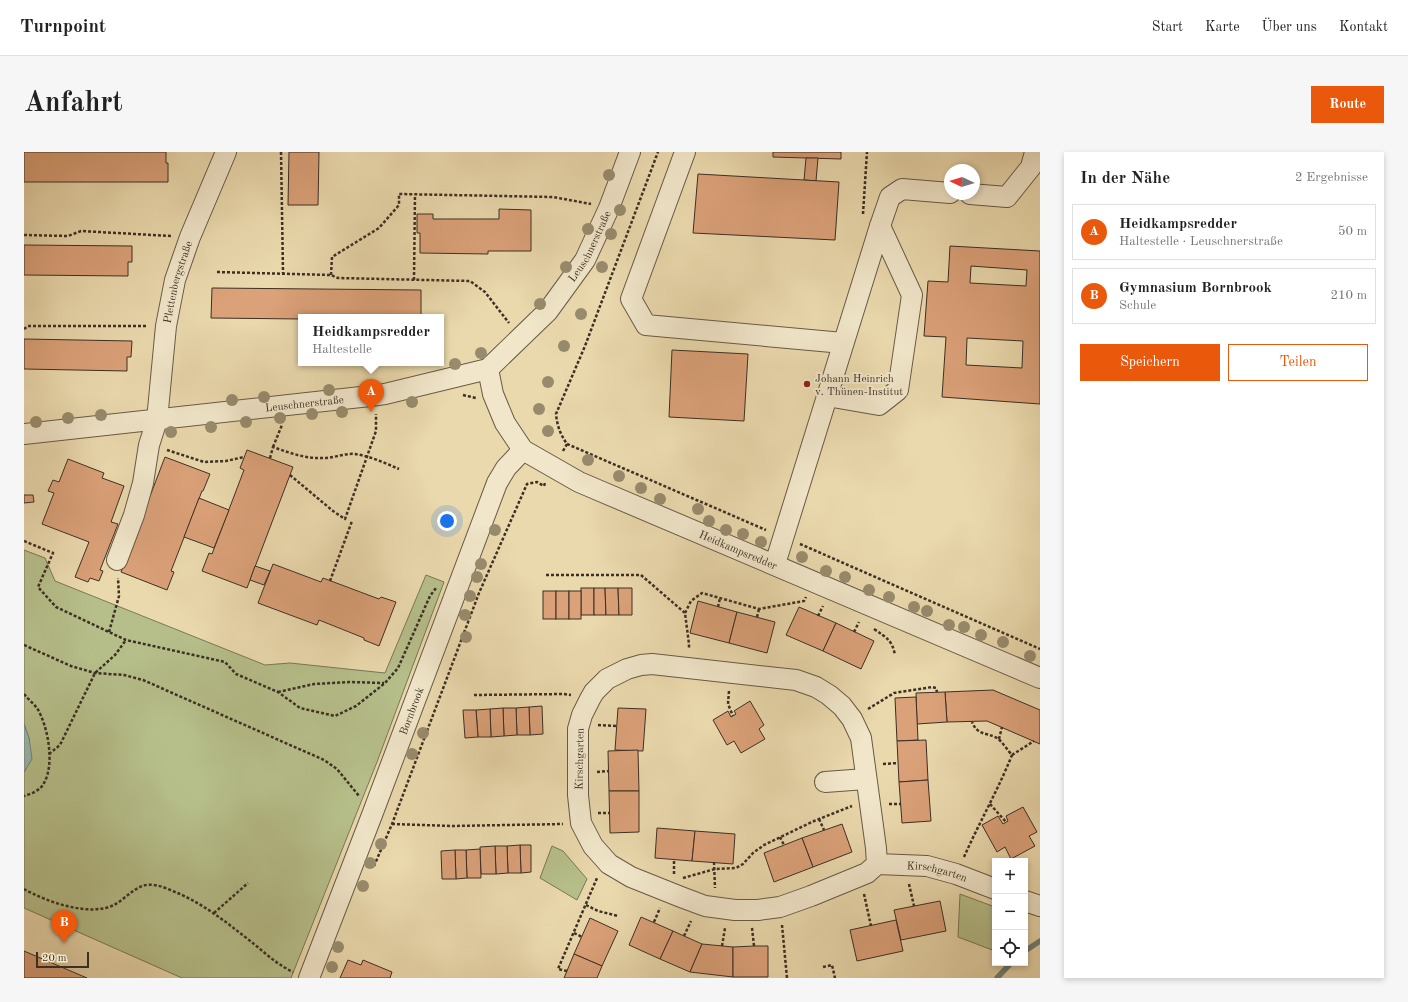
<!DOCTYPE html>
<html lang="de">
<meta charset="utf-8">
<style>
body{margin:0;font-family:"Old Standard TT",serif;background:#f6f6f6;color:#222}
.controls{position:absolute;right:12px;bottom:12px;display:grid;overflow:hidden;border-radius:0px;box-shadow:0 2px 6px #0003}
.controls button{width:36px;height:36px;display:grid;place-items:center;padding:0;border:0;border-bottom:1px solid #e0e0e0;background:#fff;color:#222;font:20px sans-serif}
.compass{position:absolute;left:920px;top:12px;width:36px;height:36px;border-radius:50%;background:#fff;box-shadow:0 2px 6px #0003;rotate:274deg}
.scale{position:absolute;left:12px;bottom:10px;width:53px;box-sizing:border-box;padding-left:4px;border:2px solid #3c2f24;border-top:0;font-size:11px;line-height:14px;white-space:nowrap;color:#3c2f24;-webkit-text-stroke:3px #f1e6ca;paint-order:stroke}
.you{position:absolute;left:423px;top:369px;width:14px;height:14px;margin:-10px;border:3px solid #fff;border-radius:50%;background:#1a73e8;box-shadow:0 0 0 6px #1a73e833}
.badge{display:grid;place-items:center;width:26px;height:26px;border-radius:50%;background:#ea580c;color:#fff;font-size:13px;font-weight:700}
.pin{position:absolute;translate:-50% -33px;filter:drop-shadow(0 1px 2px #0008)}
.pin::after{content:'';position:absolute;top:21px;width:14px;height:12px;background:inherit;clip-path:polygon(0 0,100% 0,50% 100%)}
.popup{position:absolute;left:274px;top:162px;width:146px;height:52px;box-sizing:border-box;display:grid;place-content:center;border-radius:0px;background:#fff;filter:drop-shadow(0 1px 3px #0005);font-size:13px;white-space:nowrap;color:#767676}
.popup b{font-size:15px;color:#222}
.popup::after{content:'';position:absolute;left:50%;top:100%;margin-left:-8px;border:8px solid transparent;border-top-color:#fff}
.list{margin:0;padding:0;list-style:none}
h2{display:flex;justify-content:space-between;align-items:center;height:52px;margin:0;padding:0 16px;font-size:17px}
h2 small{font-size:13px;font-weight:400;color:#767676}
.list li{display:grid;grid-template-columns:26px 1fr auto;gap:12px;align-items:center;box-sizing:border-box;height:56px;margin:0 8px 8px;padding:0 8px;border:1px solid #e0e0e0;border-radius:0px}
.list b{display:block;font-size:15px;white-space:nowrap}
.list p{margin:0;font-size:13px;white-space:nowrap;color:#767676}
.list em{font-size:13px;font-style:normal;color:#767676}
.actions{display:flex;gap:8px;padding:12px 16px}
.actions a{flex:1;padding:9px 0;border:1px solid #ea580c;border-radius:0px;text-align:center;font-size:14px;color:#ea580c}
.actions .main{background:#ea580c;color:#fff}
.icon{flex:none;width:22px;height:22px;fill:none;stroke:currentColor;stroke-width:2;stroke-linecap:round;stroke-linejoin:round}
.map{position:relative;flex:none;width:1016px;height:826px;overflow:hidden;border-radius:0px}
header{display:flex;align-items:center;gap:24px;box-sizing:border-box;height:56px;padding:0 20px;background:#fff;border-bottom:1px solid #e0e0e0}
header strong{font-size:19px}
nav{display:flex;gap:22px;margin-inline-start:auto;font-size:14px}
.intro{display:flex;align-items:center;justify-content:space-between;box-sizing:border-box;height:96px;padding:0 24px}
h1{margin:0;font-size:28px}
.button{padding:10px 18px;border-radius:0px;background:#ea580c;color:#fff;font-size:14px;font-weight:700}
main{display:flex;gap:24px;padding:0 24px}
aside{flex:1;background:#fff;border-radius:0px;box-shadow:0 2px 6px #0003}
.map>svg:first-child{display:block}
.green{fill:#b6bf8a;stroke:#797757}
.water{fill:#98b9b0;stroke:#738278}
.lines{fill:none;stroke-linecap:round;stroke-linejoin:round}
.stream{stroke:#738278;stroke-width:5.5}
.building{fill:#dba179;stroke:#3c2f24;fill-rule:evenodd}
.minor-casing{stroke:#685a46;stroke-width:22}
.path{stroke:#3c2f24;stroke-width:2.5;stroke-dasharray:3 2;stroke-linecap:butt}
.minor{stroke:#f1e6ca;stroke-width:20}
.tree{fill:#988b6d}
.poi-dot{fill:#8f2418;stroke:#f1e6ca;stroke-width:1.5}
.labels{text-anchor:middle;stroke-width:4;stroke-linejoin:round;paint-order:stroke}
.street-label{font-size:11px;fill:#3c2f24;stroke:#f1e6ca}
.poi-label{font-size:11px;fill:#3c2f24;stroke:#f1e6ca;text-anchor:start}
</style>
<header>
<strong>Turnpoint</strong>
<nav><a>Start</a><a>Karte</a><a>Über uns</a><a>Kontakt</a></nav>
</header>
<div class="intro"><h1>Anfahrt</h1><a class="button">Route</a></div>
<main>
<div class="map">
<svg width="1016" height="826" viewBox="0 0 1016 826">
<rect width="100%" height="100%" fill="#ead9ad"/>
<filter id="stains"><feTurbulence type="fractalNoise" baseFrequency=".005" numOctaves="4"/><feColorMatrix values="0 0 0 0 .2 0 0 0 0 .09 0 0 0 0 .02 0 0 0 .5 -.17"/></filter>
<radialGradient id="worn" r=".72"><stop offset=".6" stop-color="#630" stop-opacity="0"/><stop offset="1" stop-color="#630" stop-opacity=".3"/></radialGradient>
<!-- green -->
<g class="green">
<polygon points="0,398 21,406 31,429 241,513 266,511 361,521 402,423 420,430 353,610 267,826 158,826 0,756 0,620 2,617 5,586 0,572"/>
<polygon points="528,694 539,699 563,727 553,748 516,726"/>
<polygon points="936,742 971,755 971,799 934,785"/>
</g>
<!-- water -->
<polygon class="water" points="0,572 5,586 8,607 0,620"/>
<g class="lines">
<!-- stream -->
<g class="stream">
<polyline points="1001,799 1016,789"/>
<polyline points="973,826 987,811"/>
</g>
</g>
<!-- building -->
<g class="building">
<polygon points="0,0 142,0 142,11 144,11 144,30 0,30"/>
<polygon points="265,0 295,0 294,53 264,53"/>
<polygon points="749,0 817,0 817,7 749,5"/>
<polygon points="782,6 794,6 792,29 780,28"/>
<polygon points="674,22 815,30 811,88 669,81"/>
<polygon points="475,57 507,58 507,99 464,99 464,102 396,101 396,81 393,81 393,62 409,62 409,67 475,67"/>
<polygon points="0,93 108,94 108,110 104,110 104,124 0,123"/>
<path d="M 926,94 L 1016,99 L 1016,252 L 918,245 L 922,185 L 900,184 L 904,129 L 924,130 ZM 947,114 L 1003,118 L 1002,134 L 946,131 ZM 943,186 L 999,189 L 998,216 L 942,213 Z"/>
<polygon points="188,136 397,138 397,165 277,165 277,167 187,166"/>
<polygon points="0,187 108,189 107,205 103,205 103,219 0,217"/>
<polygon points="648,198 724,202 720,269 645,265"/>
<polygon points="223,298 269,315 223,436 178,419 185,401 188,402 220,318 216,316"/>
<polygon points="141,305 186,322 179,339 178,339 147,419 150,420 143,438 97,420"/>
<polygon points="44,307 80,321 78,326 100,334 87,370 94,372 76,418 79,419 75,429 66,426 64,430 51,425 65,390 18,372 30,341 24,339 29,328 35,330"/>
<polygon points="0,343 9,343 10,350 0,351"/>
<polygon points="175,346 205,358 190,396 160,385"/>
<polygon points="249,412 297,430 299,426 355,447 357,445 372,450 355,494 340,488 340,486 295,468 293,473 234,451"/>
<polygon points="231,414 246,419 240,433 226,428"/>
<rect x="557" y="436" width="13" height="27"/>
<polygon points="570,436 581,436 582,463 570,463"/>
<polygon points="581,436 594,436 595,463 582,463"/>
<polygon points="594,436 608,436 608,463 595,463"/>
<rect x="519" y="439" width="13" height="28"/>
<rect x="532" y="439" width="13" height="28"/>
<rect x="545" y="439" width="12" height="28"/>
<polygon points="674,449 713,460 705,491 666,481"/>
<polygon points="775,455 812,471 799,499 762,483"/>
<polygon points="713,460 751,470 743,501 705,491"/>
<polygon points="812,471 850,489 837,517 799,499"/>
<polygon points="969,538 1016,558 1016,592 963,569 923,570 921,540"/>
<polygon points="921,540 923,570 893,572 892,541"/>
<polygon points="892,545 894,588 873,589 871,546"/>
<polygon points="726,549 740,573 735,577 741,587 717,601 710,589 703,593 689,568 704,559 707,565 712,562 710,559"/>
<polygon points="518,554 519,582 506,583 505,555"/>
<polygon points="505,555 506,583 493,583 492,556"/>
<polygon points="479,556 492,556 493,583 480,584"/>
<polygon points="479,556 480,584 467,585 466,557"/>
<polygon points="594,556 622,557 619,599 591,598"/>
<polygon points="466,557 467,585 454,585 452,558"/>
<polygon points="439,558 452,558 454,585 441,586"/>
<polygon points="902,588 904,628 875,630 873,589"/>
<polygon points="614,598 615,639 585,639 584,599"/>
<polygon points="904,628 907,669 878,671 875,630"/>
<polygon points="585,639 615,639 615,680 586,681"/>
<polygon points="999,655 1013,680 1005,684 1011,694 987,707 981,695 973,700 958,673 974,664 979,672 984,669 982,664"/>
<polygon points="818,672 828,700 789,715 778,686"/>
<polygon points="633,676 671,679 668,709 631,706"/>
<polygon points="671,679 711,682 709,712 668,709"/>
<polygon points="778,686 789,715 750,730 740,701"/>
<polygon points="496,693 507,693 507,720 497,721"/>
<polygon points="496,693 497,721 484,721 483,694"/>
<polygon points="471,694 483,694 484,721 472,722"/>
<polygon points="471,694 472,722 457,722 456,695"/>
<polygon points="456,697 457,726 443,726 442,698"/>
<polygon points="431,698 442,698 443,726 432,727"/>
<polygon points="431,698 432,727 418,727 417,699"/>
<polygon points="916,749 922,779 877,788 870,758"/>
<polygon points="617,765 649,779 636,807 605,793"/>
<polygon points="566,766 594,779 578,814 550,802"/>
<polygon points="872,768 879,799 833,809 826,778"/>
<polygon points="649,779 678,792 666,820 636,807"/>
<polygon points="678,792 709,795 709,825 666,820"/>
<polygon points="730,794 744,794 744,825 709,825 709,795"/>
<polygon points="0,799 63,826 0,826"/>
<polygon points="550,802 578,814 573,826 540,826"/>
<polygon points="324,808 337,813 339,808 368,820 366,826 316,826"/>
</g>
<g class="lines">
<defs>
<g id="minor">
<polyline points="661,0 607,147 622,173 819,191"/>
<polyline points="946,42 983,45 1007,15 1011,0"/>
<path id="s1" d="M 464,217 L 469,242 L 481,271 L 499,298 L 555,330 L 1016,526"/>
<polyline points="803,244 855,253 874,238 888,143 856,74"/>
<path id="s2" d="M 0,282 L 346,244 L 361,242 L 464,217 L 524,159 L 561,108 L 585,56 L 606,0"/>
<path id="s3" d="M 93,408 L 110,363 L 119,331 L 125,293 L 133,268 L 142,174 L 151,128 L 166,85 L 202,0"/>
<polyline points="751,412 856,74 866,45 878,37 926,41"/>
<polyline points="801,630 842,627"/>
<path id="s4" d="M 853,712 L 852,696 L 837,586 L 828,567 L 818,554 L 805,543 L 792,535 L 772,528 L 628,512 L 617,513 L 603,517 L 583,527 L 570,540 L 566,547 L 558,563 L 554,577 L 554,643 L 557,671 L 569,694 L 585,712 L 607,725 L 657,745 L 681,754 L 711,758 L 734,758 L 756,755 L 787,744 L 843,721 L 853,712 L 903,714 L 932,722 L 971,737"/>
<polyline points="1001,749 1016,754"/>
<path id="s5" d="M 285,826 L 348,663 L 473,331 L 482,316 L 499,298"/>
</g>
</defs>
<!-- minor casing -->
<use href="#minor" class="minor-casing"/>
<!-- path -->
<g class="path">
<polyline points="257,0 259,121"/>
<polyline points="839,62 843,0"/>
<polyline points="0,83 44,84 57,79 147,84"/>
<polyline points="193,120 307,123 314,126 446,129 461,140 485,171"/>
<polyline points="307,123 308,105 355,76 375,53 375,42 529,45 567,52"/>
<polyline points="390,128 391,43"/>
<polyline points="0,177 4,174 124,174"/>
<polyline points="439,243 452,246"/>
<polyline points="543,292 742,378"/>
<polyline points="249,295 258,273"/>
<polyline points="143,298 180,310 202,309 220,305"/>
<path d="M 539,299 L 543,292 C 536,282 533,273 532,262 L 561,194 L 634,0"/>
<path d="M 246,306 L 249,295 C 266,301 282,307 300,306 C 310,306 321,301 331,302 C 346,304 361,311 375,317"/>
<polyline points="266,323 309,359 321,367 352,279 352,262"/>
<polyline points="0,389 29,401 14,435 32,455 102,488 201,510 212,522 254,540 276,556 311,564 332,554 361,531 374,516 406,444 412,436"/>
<polyline points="776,392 1016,497"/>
<polyline points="522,423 617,423 661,461 665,492 665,497"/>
<polyline points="306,429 328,369"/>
<polyline points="694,455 696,446"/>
<polyline points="661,461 667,449 678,441 735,457 780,449 782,445"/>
<polyline points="794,464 799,454"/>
<polyline points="733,465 735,457"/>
<path d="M 850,477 C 863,486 868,488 871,503"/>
<polyline points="85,480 95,444 94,426"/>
<polyline points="830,480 835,470"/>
<polyline points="0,493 47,514 71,521 100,523 119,528 300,608 313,617 335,644"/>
<polyline points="705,539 704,552 709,564"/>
<polyline points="254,540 290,532 326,530 360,531"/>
<path d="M 0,542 C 4,547 9,551 13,556 C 24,574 31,612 20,631 C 17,638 7,642 0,644"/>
<polyline points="450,543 540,542 547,543"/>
<polyline points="844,557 870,541 908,535 912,536 913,540"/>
<polyline points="574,573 593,574"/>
<polyline points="975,587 978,575"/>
<polyline points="25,602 36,593 71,521 91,503 102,488"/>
<polyline points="988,603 1010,589"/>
<polyline points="859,612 874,611"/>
<polyline points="573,620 585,619"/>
<polyline points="865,652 877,652"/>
<polyline points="966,652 982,670"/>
<polyline points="574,661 585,661"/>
<polyline points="795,667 800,678"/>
<polyline points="368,672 428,674 539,672"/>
<polyline points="756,685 760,693"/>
<path d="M 940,705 C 955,671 974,638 988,603 C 984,599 977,588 973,586 C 962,580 954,584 948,570"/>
<polyline points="690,710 691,736"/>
<polyline points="350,714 368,672 455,441 503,332 513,330 520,334 521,331"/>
<polyline points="650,722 650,707"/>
<polyline points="659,726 691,717 712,716 719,712 729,701 740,693 790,669 828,654"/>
<polyline points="885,732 890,754"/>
<path d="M 0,737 C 23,750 65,765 90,753 C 103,746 114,730 130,733 C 139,734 148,739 156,742 C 182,754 202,770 225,788 C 239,799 252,812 269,820"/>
<polyline points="840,742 847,774"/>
<polyline points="562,753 574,759 594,764"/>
<polyline points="190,761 224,731"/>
<polyline points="630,770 636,756"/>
<polyline points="758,773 763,826"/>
<polyline points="728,776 730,794"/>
<polyline points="550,781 558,785"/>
<polyline points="660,784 667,769"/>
<polyline points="698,794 701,776"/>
<polyline points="799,815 808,813 811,826"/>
<polyline points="543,819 534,817 573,726"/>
</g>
<!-- minor -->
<use href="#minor" class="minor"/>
</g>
<!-- trees -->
<g class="tree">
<circle cx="585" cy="23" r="6"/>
<circle cx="596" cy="58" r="6"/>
<circle cx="564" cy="77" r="6"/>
<circle cx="587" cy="82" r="6"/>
<circle cx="542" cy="115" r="6"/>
<circle cx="578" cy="115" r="6"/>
<circle cx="516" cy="152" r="6"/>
<circle cx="557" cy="162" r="6"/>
<circle cx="540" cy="194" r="6"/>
<circle cx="457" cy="201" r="6"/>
<circle cx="431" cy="212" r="6"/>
<circle cx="524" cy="230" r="6"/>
<circle cx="305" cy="238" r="6"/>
<circle cx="240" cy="245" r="6"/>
<circle cx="208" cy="248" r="6"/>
<circle cx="388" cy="250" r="6"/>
<circle cx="515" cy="257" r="6"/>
<circle cx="318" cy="260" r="6"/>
<circle cx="288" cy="262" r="6"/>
<circle cx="77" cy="263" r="6"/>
<circle cx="44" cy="266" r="6"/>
<circle cx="256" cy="266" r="6"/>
<circle cx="12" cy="270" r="6"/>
<circle cx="222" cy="270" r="6"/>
<circle cx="187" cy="275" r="6"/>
<circle cx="524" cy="279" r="6"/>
<circle cx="147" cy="280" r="6"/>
<circle cx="564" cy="308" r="6"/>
<circle cx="595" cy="324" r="6"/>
<circle cx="617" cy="336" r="6"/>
<circle cx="636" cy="347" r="6"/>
<circle cx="674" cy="357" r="6"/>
<circle cx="685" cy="369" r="6"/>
<circle cx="471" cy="378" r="6"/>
<circle cx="702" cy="378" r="6"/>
<circle cx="719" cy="382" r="6"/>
<circle cx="737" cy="390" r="6"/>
<circle cx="778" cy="405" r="6"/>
<circle cx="457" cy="412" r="6"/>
<circle cx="802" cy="419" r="6"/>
<circle cx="453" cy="425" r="6"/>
<circle cx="821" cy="425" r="6"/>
<circle cx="845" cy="438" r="6"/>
<circle cx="446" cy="444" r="6"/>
<circle cx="865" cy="445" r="6"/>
<circle cx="890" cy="455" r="6"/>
<circle cx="903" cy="459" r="6"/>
<circle cx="441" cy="463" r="6"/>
<circle cx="925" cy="473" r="6"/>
<circle cx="940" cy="475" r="6"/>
<circle cx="957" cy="483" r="6"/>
<circle cx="442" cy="485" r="6"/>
<circle cx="979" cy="490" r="6"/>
<circle cx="1006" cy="504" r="6"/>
<circle cx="399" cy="581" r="6"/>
<circle cx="388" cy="602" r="6"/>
<circle cx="357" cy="692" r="6"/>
<circle cx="346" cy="711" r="6"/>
<circle cx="339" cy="734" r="6"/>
<circle cx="314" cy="795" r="6"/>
<circle cx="308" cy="815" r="6"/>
</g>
<!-- markers -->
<circle class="poi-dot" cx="783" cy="232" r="4"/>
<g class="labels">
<!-- street labels -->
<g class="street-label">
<text dy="4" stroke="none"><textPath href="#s2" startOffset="630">Leuschnerstraße</textPath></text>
<text dy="4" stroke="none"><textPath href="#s3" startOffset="286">Plettenbergstraße</textPath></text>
<text dy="4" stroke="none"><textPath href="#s2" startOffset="282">Leuschnerstraße</textPath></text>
<text dy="4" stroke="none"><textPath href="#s1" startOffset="327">Heidkampsredder</textPath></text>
<text dy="4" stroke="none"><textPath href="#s5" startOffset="286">Bornbrook</textPath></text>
<text transform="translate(555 607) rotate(-89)" y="4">Kirschgarten</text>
<text dy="4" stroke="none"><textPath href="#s4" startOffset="962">Kirschgarten</textPath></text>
</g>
<!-- poi labels -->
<g class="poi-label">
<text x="791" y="230">Johann Heinrich<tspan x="791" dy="13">v. Thünen-Institut</tspan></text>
</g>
</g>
<rect width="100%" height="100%" filter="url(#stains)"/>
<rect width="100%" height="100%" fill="url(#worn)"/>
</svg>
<div class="controls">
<button>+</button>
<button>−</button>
<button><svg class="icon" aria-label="locate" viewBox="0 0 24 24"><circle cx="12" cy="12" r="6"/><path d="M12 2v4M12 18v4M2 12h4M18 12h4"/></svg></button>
</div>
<svg class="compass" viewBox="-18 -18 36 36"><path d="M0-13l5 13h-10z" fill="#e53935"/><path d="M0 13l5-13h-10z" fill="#767676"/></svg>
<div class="scale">20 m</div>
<div class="you"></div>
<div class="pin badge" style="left:347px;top:260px">A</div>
<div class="popup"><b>Heidkampsredder</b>Haltestelle</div>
<div class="pin badge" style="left:40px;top:791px">B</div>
</div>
<aside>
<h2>In der Nähe<small>2 Ergebnisse</small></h2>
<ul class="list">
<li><span class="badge">A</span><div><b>Heidkampsredder</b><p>Haltestelle · Leuschnerstraße</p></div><em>50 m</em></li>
<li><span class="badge">B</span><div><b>Gymnasium Bornbrook</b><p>Schule</p></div><em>210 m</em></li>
</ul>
<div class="actions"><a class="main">Speichern</a><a>Teilen</a></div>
</aside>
</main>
